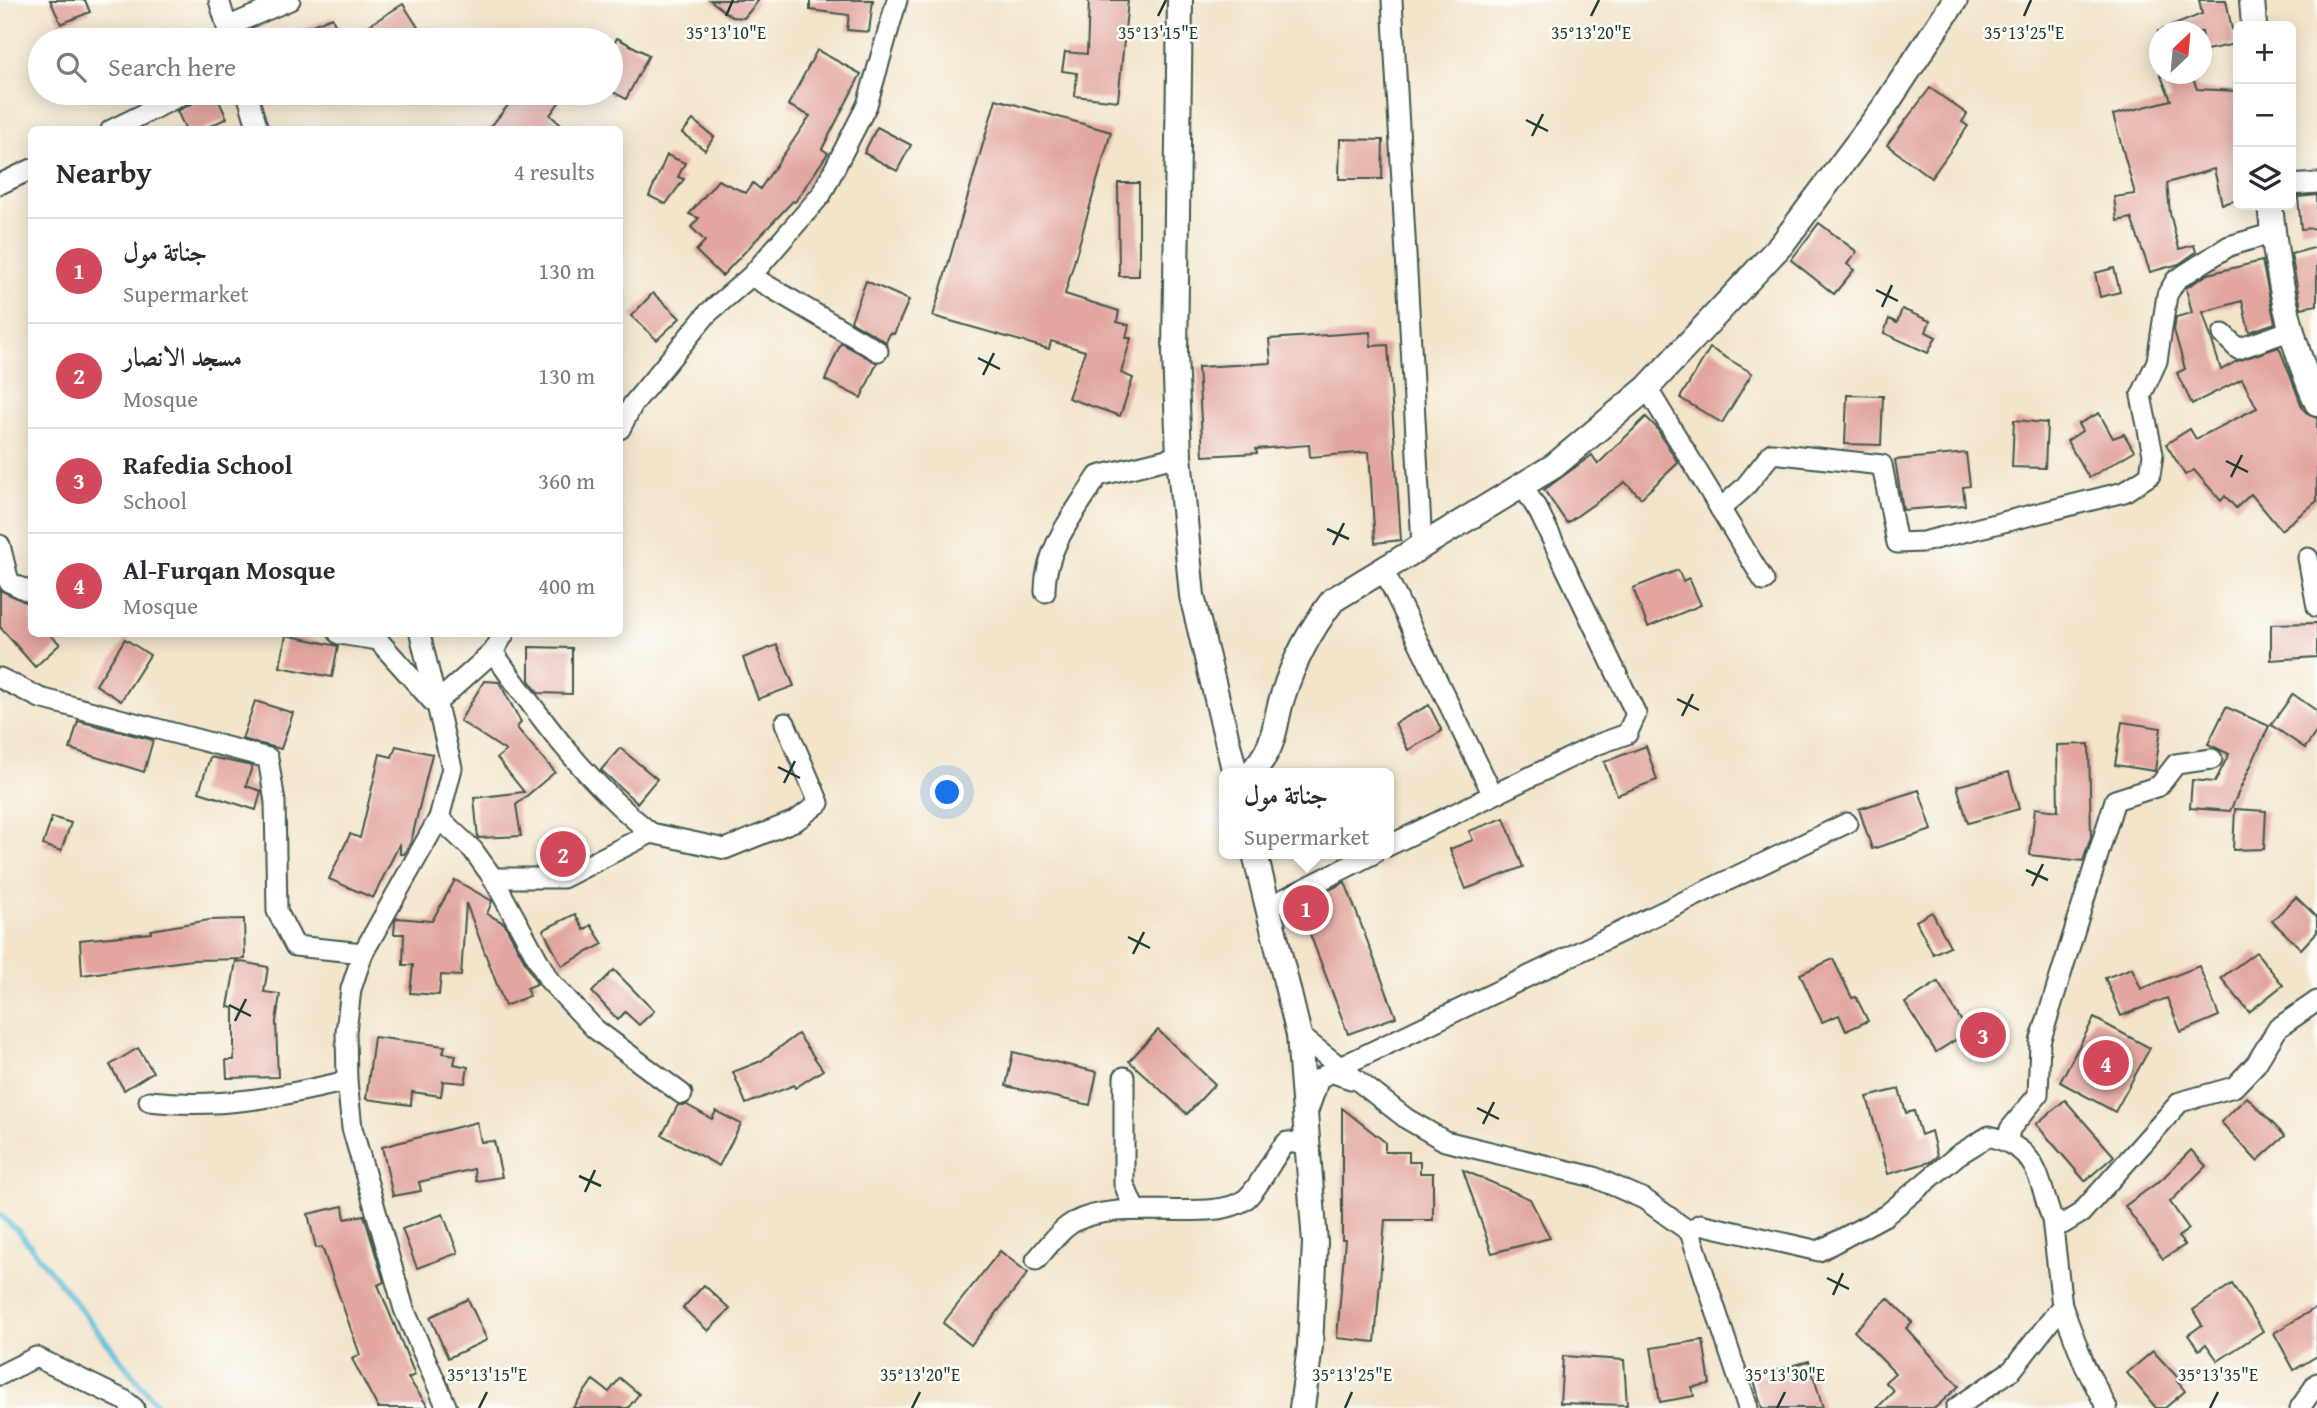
<!DOCTYPE html>
<meta charset="utf-8">
<style>
body{margin:0;font-family:"Gentium Book Plus",Amiri,serif;background:#f2f2f3;color:#2b2b33}
.controls{position:absolute;right:21px;top:21px;display:grid;overflow:hidden;border-radius:10px;box-shadow:0 4px 18px #0003}
.controls button{width:63px;height:63px;display:grid;place-items:center;padding:0;border:0;border-bottom:2px solid #e1e1e2;background:#fff;color:#2b2b33;font:35px sans-serif}
.compass{position:absolute;left:2149px;top:21px;width:63px;height:63px;border-radius:50%;background:#fff;box-shadow:0 4px 18px #0003;rotate:26deg}
.you{position:absolute;left:948px;top:793px;width:24px;height:24px;margin:-18px;border:5px solid #fff;border-radius:50%;background:#1a73e8;box-shadow:0 0 0 10px #1a73e833}
.badge{display:grid;place-items:center;width:46px;height:46px;border-radius:50%;background:#d1495b;color:#fff;font-size:23px;font-weight:700}
.pin{position:absolute;translate:-50% -50%;border:4px solid #fff;box-shadow:0 2px 7px #0006}
.popup{position:absolute;left:1219px;top:768px;width:175px;height:91px;box-sizing:border-box;display:grid;place-content:center;border-radius:10px;background:#fff;filter:drop-shadow(0 2px 5px #0005);font-size:23px;white-space:nowrap;color:#7c7c81}
.popup b{font-size:26px;color:#2b2b33}
.popup::after{content:'';position:absolute;left:50%;top:100%;margin-left:-14px;border:14px solid transparent;border-top-color:#fff}
.list{margin:0;padding:0;list-style:none}
h2{display:flex;justify-content:space-between;align-items:center;height:91px;margin:0;padding:0 28px;font-size:30px}
h2 small{font-size:23px;font-weight:400;color:#7c7c81}
.list li{display:grid;grid-template-columns:46px 1fr auto;gap:21px;align-items:center;box-sizing:border-box;height:105px;padding:0 28px;border-top:2px solid #e1e1e2}
.list b{display:block;font-size:26px;white-space:nowrap}
.list p{margin:0;font-size:23px;white-space:nowrap;color:#7c7c81}
.list em{font-size:23px;font-style:normal;color:#7c7c81}
.icon{flex:none;width:38px;height:38px;fill:none;stroke:currentColor;stroke-width:2;stroke-linecap:round;stroke-linejoin:round}
.map{position:relative;flex:none;width:2317px;height:1408px;overflow:hidden}
.search{position:absolute;background:#fff;box-shadow:0 4px 18px #0003;left:28px;top:28px;width:595px;height:77px;display:flex;align-items:center;gap:18px;box-sizing:border-box;padding:0 24px;border-radius:38px;color:#7c7c81;font-size:26px}
.panel{position:absolute;background:#fff;box-shadow:0 4px 18px #0003;left:28px;top:126px;width:595px;height:511px;border-radius:10px}
.map>svg:first-child{display:block}
.lines{fill:none;stroke-linecap:round;stroke-linejoin:round}
.stream{stroke:#59bbd7;stroke-width:6}
.building{fill:#e2a59f}
.minor-casing{stroke:#3f564a;stroke-width:23}
.tertiary-casing{stroke:#3f564a;stroke-width:28}
.minor{stroke:#fff;stroke-width:19}
.tertiary{stroke:#fff;stroke-width:24}
.ticks{fill:none;stroke:#1f3d34;stroke-width:2.5}
.ticks-label{font-size:18px;text-anchor:middle;fill:#1f3d34;stroke:#fdfcf7;stroke-width:5;stroke-linejoin:round;paint-order:stroke}
</style>
<div class="map">
<svg width="2317" height="1408" viewBox="0 0 2317 1408">
<rect width="100%" height="100%" fill="#fdfcf7"/>
<filter id="ink" filterUnits="userSpaceOnUse"><feTurbulence type="fractalNoise" baseFrequency=".0143" numOctaves="2"/><feDisplacementMap in="SourceGraphic" scale="14" xChannelSelector="R" yChannelSelector="G"/><feConvolveMatrix kernelMatrix="1 2 1 2 8 2 1 2 1" color-interpolation-filters="sRGB"/></filter>
<filter id="wash" filterUnits="userSpaceOnUse"><feTurbulence type="fractalNoise" baseFrequency=".00686" numOctaves="4" result="noise"/><feDisplacementMap in="SourceGraphic" scale="28" xChannelSelector="R" yChannelSelector="G"/><feGaussianBlur stdDeviation="1.57" result="paint"/><feColorMatrix in="noise" values="0 0 0 0 0 0 0 0 0 0 0 0 0 0 0 0 0 1.4 0 .05"/><feComposite in="paint" operator="in"/></filter>
<g filter="url(#wash)">
<rect width="100%" height="100%" fill="#f3e4ca"/>
<g class="lines">
<!-- stream -->
<polyline class="stream" points="0,1215 20,1233 159,1408"/>
</g>
<g id="blocks">
<!-- building -->
<g class="building">
<polygon points="50,0 85,0 90,12 61,24"/>
<polygon points="710,0 759,0 744,18 732,17"/>
<polygon points="810,0 873,0 869,32 847,30 849,15 810,10"/>
<polygon points="1089,0 1128,0 1118,101 1075,96 1077,73 1062,71 1065,52 1087,54"/>
<polygon points="2199,0 2226,0 2235,44 2202,51 2202,32 2157,32 2202,14"/>
<polygon points="403,4 426,40 374,40 366,27"/>
<polygon points="332,17 341,40 275,40"/>
<polygon points="617,38 649,55 626,99 611,91 611,50"/>
<polygon points="817,50 861,74 822,149 828,153 795,202 793,201 722,276 696,251 705,241 691,227 699,218 689,214 718,180 746,193 753,183 760,189 810,116 788,105"/>
<polygon points="2160,74 2191,74 2197,89 2238,91 2238,200 2222,204 2214,169 2167,183 2170,213 2179,249 2194,245 2196,252 2179,264 2150,272 2131,218 2117,221 2114,197 2135,194 2113,115 2171,100"/>
<polygon points="1930,88 1967,114 1962,122 1968,126 1931,178 1887,145"/>
<polygon points="199,93 215,93 227,118 202,130 186,130 177,111 192,104"/>
<polygon points="518,93 549,93 560,101 550,115 567,130 488,130"/>
<polygon points="996,99 1111,132 1065,294 1119,311 1117,322 1129,325 1126,338 1131,338 1121,373 1133,378 1120,416 1068,398 1085,351 1051,341 1049,349 933,316"/>
<polygon points="693,120 714,137 705,150 682,133"/>
<polygon points="877,127 911,145 897,171 864,153"/>
<polygon points="1340,139 1383,140 1382,179 1339,179"/>
<polygon points="667,155 685,163 678,177 684,179 666,204 649,196"/>
<polygon points="1118,183 1139,183 1139,276 1119,276"/>
<polygon points="2317,195 2317,228 2301,229 2298,197"/>
<polygon points="1819,223 1857,252 1847,264 1854,270 1834,294 1791,260"/>
<polygon points="2317,247 2317,305 2301,308 2291,254"/>
<polygon points="2262,261 2275,323 2249,332 2242,301 2203,312 2221,370 2237,361 2279,347 2303,409 2309,415 2317,418 2317,501 2281,530 2251,494 2236,508 2225,496 2221,501 2194,470 2185,475 2166,444 2190,429 2196,439 2257,408 2242,379 2192,404 2177,373 2185,369 2174,330 2176,317 2192,313 2186,288 2208,274"/>
<polygon points="2114,268 2120,292 2100,297 2095,273"/>
<polygon points="866,281 909,300 894,334 890,333 886,342 851,321"/>
<polygon points="653,293 680,318 657,340 631,316"/>
<polygon points="1902,309 1930,321 1926,332 1936,337 1928,353 1884,333 1889,319 1897,323"/>
<polygon points="1370,332 1371,346 1388,345 1401,540 1375,543 1369,452 1310,457 1309,445 1256,449 1257,453 1203,456 1198,367 1271,363 1269,339"/>
<polygon points="841,343 877,363 861,398 825,380"/>
<polygon points="1710,348 1752,373 1722,423 1680,398"/>
<polygon points="1847,395 1883,396 1881,445 1845,444"/>
<polygon points="2099,413 2113,438 2124,434 2134,451 2089,478 2067,441 2082,431 2078,424"/>
<polygon points="1646,417 1656,427 1678,463 1641,498 1625,482 1567,523 1544,490 1592,455 1598,464"/>
<polygon points="2014,420 2047,423 2045,468 2012,467"/>
<polygon points="1966,453 1970,486 1963,487 1965,505 1903,510 1895,460"/>
<polygon points="1678,570 1683,581 1689,578 1701,605 1648,627 1633,588"/>
<polygon points="0,590 32,605 32,634 49,634 60,644 35,667 0,627"/>
<polygon points="2317,623 2317,657 2271,660 2271,624"/>
<polygon points="286,635 338,646 332,677 280,667"/>
<polygon points="125,639 150,655 121,701 96,685"/>
<polygon points="777,645 794,686 758,699 743,658"/>
<polygon points="529,647 572,648 572,694 538,693 529,680"/>
<polygon points="484,681 499,682 521,722 517,728 555,772 516,805 521,836 478,838 474,798 524,792 497,758 506,751 460,721"/>
<polygon points="2293,694 2317,711 2317,731 2305,748 2271,725"/>
<polygon points="255,701 293,713 281,749 242,739"/>
<polygon points="1429,705 1442,731 1408,750 1395,723"/>
<polygon points="2226,707 2269,726 2230,811 2190,808 2192,780 2215,782 2229,754 2208,744"/>
<polygon points="78,721 153,740 144,772 70,749"/>
<polygon points="2122,722 2161,728 2155,771 2115,765"/>
<polygon points="2089,744 2091,837 2083,861 2030,855 2035,808 2058,811 2057,745"/>
<polygon points="396,746 432,754 411,842 404,854 400,854 400,843 373,898 329,879 350,834 360,838 380,754 392,757"/>
<polygon points="1646,746 1657,780 1617,795 1604,762"/>
<polygon points="620,748 657,779 637,803 601,770"/>
<polygon points="210,757 252,766 246,786 261,791 256,810 199,792"/>
<polygon points="2009,772 2019,809 1968,823 1957,786"/>
<polygon points="1919,790 1932,830 1872,849 1859,809"/>
<polygon points="2235,809 2266,811 2264,849 2233,850"/>
<polygon points="52,817 71,823 61,851 43,845"/>
<polygon points="1504,818 1523,867 1466,889 1450,849 1473,840 1469,831"/>
<polygon points="455,880 492,901 487,914 504,923 537,984 527,988 529,996 505,1006 466,903 461,976 441,975 439,995 410,993 413,965 403,965 404,934 394,934 395,921 397,918 432,921"/>
<polygon points="1345,882 1396,1017 1348,1034 1299,905"/>
<polygon points="2296,897 2317,917 2317,932 2301,949 2272,921"/>
<polygon points="1932,912 1950,946 1933,954 1916,921"/>
<polygon points="575,914 584,930 591,925 603,944 562,966 543,930"/>
<polygon points="244,919 245,959 192,960 82,975 80,940 151,933 151,930 209,920"/>
<polygon points="2256,952 2283,985 2249,1012 2221,978"/>
<polygon points="1833,959 1852,998 1856,997 1868,1021 1846,1031 1839,1015 1822,1022 1800,974"/>
<polygon points="236,961 268,967 264,992 280,994 276,1022 278,1077 227,1078 226,1060 234,1060 234,1008 228,1007"/>
<polygon points="2199,966 2219,1016 2181,1032 2167,998 2121,1016 2105,978 2132,968 2141,989"/>
<polygon points="614,970 654,1011 639,1025 625,1012 618,1020 592,992"/>
<polygon points="1938,982 1968,1032 1936,1052 1905,1003"/>
<polygon points="2094,1018 2150,1048 2115,1112 2060,1082"/>
<polygon points="1158,1030 1215,1084 1187,1114 1129,1061"/>
<polygon points="798,1034 823,1070 795,1088 794,1085 746,1104 733,1072 761,1061"/>
<polygon points="374,1037 445,1046 443,1053 456,1055 454,1064 468,1067 465,1083 443,1081 441,1096 412,1092 411,1105 366,1099"/>
<polygon points="138,1048 153,1072 124,1090 110,1065"/>
<polygon points="1013,1052 1097,1072 1090,1105 1006,1086"/>
<polygon points="1899,1089 1906,1113 1914,1111 1921,1135 1931,1131 1937,1156 1930,1162 1888,1174 1867,1097"/>
<polygon points="2247,1097 2285,1136 2257,1161 2221,1122"/>
<polygon points="2065,1100 2114,1156 2085,1181 2036,1124"/>
<polygon points="678,1105 687,1105 712,1119 716,1111 741,1124 719,1166 662,1135"/>
<polygon points="1342,1108 1385,1142 1385,1152 1409,1152 1409,1162 1420,1162 1420,1173 1433,1173 1433,1220 1385,1220 1375,1342 1337,1338 1345,1240 1342,1240"/>
<polygon points="477,1122 481,1142 494,1141 502,1177 476,1181 474,1169 419,1182 421,1191 393,1196 382,1147"/>
<polygon points="2191,1150 2206,1166 2170,1202 2189,1229 2178,1237 2185,1245 2163,1259 2125,1206 2162,1179"/>
<polygon points="1463,1170 1530,1199 1550,1238 1492,1253"/>
<polygon points="343,1206 345,1219 364,1215 384,1282 378,1285 415,1375 408,1378 429,1408 378,1408 352,1359 360,1355 322,1247 316,1248 308,1214"/>
<polygon points="443,1214 458,1253 417,1268 402,1229"/>
<polygon points="1000,1251 1028,1273 971,1345 943,1323"/>
<polygon points="2232,1284 2263,1331 2218,1361 2206,1344 2199,1350 2188,1335 2202,1325 2193,1310"/>
<polygon points="704,1285 730,1309 708,1331 683,1308"/>
<polygon points="1888,1298 1912,1322 1906,1328 1959,1386 1935,1408 1877,1408 1894,1391 1885,1382 1895,1373 1854,1331"/>
<polygon points="468,1299 487,1340 448,1358 430,1317"/>
<polygon points="2317,1307 2317,1356 2294,1370 2274,1333"/>
<polygon points="1703,1340 1710,1384 1692,1387 1694,1396 1660,1402 1651,1348"/>
<polygon points="2153,1351 2179,1379 2177,1381 2185,1391 2165,1408 2156,1408 2127,1373"/>
<polygon points="1563,1356 1624,1360 1627,1405 1560,1403"/>
<polygon points="1809,1361 1823,1408 1762,1408 1753,1377"/>
<polygon points="620,1378 639,1394 628,1408 573,1408 593,1380 609,1392"/>
</g>
</g>
</g>
<g filter="url(#ink)">
<use href="#blocks" fill-opacity="0" stroke="#3f564a" stroke-width="2"/>
<g class="lines">
<defs>
<g id="minor">
<polyline points="219,0 231,40"/>
<polyline points="1392,0 1422,546"/>
<polyline points="227,27 290,0"/>
<polyline points="247,93 258,130"/>
<polyline points="111,130 186,93"/>
<polyline points="0,184 32,169"/>
<polyline points="2291,185 2317,183"/>
<polyline points="751,276 878,351"/>
<polyline points="2223,334 2238,349 2292,330"/>
<polyline points="1647,388 1764,581"/>
<polyline points="620,429 633,404 708,313 751,276 821,195 867,105 897,0"/>
<polyline points="1720,509 1744,488 1772,453 1882,465 1897,543 1923,542 2124,492 2150,475 2153,454 2141,396 2157,361 2167,295 2176,280 2229,246 2273,233"/>
<polyline points="0,545 9,582 32,593"/>
<polyline points="2308,558 2317,607"/>
<polyline points="1383,569 1493,795"/>
<path d="M 1045,592 C 1044,549 1076,511 1098,476 L 1179,456"/>
<polyline points="339,634 378,640 434,703"/>
<polyline points="420,634 452,768 439,818 363,953 351,989 346,1032 347,1081 352,1128 404,1309 447,1408"/>
<path d="M 493,652 C 540,718 587,783 651,833"/>
<polyline points="0,678 40,698 268,758 275,802 277,911 295,946 363,953"/>
<polyline points="435,704 493,652 504,634"/>
<polyline points="439,818 473,850 493,878 549,980 595,1029 682,1094"/>
<polyline points="1388,846 1596,745 1627,734 1636,714 1539,512 1522,485"/>
<polyline points="493,878 563,878 651,833 725,849 797,820 819,803 785,723"/>
<polyline points="1268,907 1373,854"/>
<polyline points="1299,1035 1407,1119 1445,1141 1594,1177 1644,1199 1690,1232 1748,1408"/>
<polyline points="1340,1067 1847,823"/>
<polyline points="1124,1077 1124,1184 1134,1208"/>
<path d="M 149,1101 C 219,1109 279,1097 347,1081"/>
<polyline points="1308,1111 1319,1079 1330,1072 1351,1079"/>
<polyline points="2008,1141 2010,1129 2038,1095 2040,1042 2115,800 2159,786 2176,764 2212,759"/>
<polyline points="2052,1219 2062,1306 2085,1366 2107,1408"/>
<path d="M 1690,1232 L 1700,1224 L 1819,1251 L 1886,1215 L 1958,1155 L 1989,1136 C 2039,1149 2037,1176 2052,1219 L 2063,1224 L 2081,1213 L 2180,1102 L 2234,1087 L 2256,1064 L 2278,1028 L 2317,1001"/>
<path d="M 1036,1260 C 1047,1248 1060,1229 1074,1222 C 1121,1196 1216,1225 1247,1198 C 1263,1183 1271,1158 1287,1142 L 1308,1145"/>
<polyline points="0,1375 36,1357 124,1400 134,1408"/>
<polyline points="1956,1408 2012,1370 2062,1306"/>
<polyline points="2300,1408 2317,1383"/>
</g>
<g id="tertiary">
<polyline points="1180,0 1175,353 1179,456 1192,596 1235,773"/>
<polyline points="2252,0 2254,26"/>
<path d="M 2270,205 C 2277,272 2289,341 2317,403"/>
<path d="M 1251,773 C 1278,744 1272,729 1283,695 C 1294,660 1311,629 1333,600 L 1554,466 L 1647,388 L 1782,244 L 1883,109 L 1955,0"/>
<polyline points="1255,854 1299,1035 1315,1243 1310,1346 1302,1408"/>
</g>
</defs>
<!-- minor casing -->
<use href="#minor" class="minor-casing"/>
<!-- tertiary casing -->
<use href="#tertiary" class="tertiary-casing"/>
<!-- minor -->
<use href="#minor" class="minor"/>
<!-- tertiary -->
<use href="#tertiary" class="tertiary"/>
</g>
</g>
<!-- ticks -->
<path class="ticks" d="M 726,16 L 733,0M 1158,16 L 1166,0M 1591,16 L 1599,0M 2024,16 L 2031,0M 1526,120 L 1548,131M 1532,136 L 1543,114M 1876,290 L 1898,301M 1882,307 L 1892,285M 978,358 L 1000,369M 983,375 L 994,353M 2226,461 L 2248,472M 2231,477 L 2242,455M 1327,529 L 1349,539M 1333,545 L 1344,523M 1677,699 L 1699,710M 1682,716 L 1693,694M 778,767 L 800,778M 784,783 L 795,761M 2026,870 L 2048,880M 2032,886 L 2043,864M 1128,937 L 1150,948M 1133,954 L 1144,932M 229,1005 L 251,1016M 235,1021 L 246,999M 1477,1108 L 1499,1119M 1483,1124 L 1494,1102M 579,1176 L 601,1186M 585,1192 L 595,1170M 1827,1278 L 1849,1289M 1833,1295 L 1843,1273M 479,1408 L 487,1392M 912,1408 L 920,1392M 1345,1408 L 1352,1392M 1777,1408 L 1785,1392M 2210,1408 L 2218,1392"/>
<g class="ticks-label">
<text x="726" y="39">35°13'10"E</text>
<text x="1158" y="39">35°13'15"E</text>
<text x="1591" y="39">35°13'20"E</text>
<text x="2024" y="39">35°13'25"E</text>
<text x="487" y="1381">35°13'15"E</text>
<text x="920" y="1381">35°13'20"E</text>
<text x="1352" y="1381">35°13'25"E</text>
<text x="1785" y="1381">35°13'30"E</text>
<text x="2218" y="1381">35°13'35"E</text>
</g>
</svg>
<div class="controls">
<button>+</button>
<button>−</button>
<button><svg class="icon" aria-label="layers" viewBox="0 0 24 24"><path d="M12 4l9 5-9 5-9-5zM3 14l9 5 9-5"/></svg></button>
</div>
<svg class="compass" viewBox="-18 -18 36 36"><path d="M0-13l5 13h-10z" fill="#e53935"/><path d="M0 13l5-13h-10z" fill="#7c7c81"/></svg>
<div class="you"></div>
<div class="pin badge" style="left:1306px;top:908px">1</div>
<div class="popup"><b>جناتة مول</b>Supermarket</div>
<div class="pin badge" style="left:563px;top:854px">2</div>
<div class="pin badge" style="left:1983px;top:1035px">3</div>
<div class="pin badge" style="left:2106px;top:1063px">4</div>
<div class="search"><svg class="icon" aria-label="search" viewBox="0 0 24 24"><circle cx="10" cy="10" r="6"/><path d="M15 15l6 6"/></svg>Search here</div>
<section class="panel">
<h2>Nearby<small>4 results</small></h2>
<ul class="list">
<li><span class="badge">1</span><div><b>جناتة مول</b><p>Supermarket</p></div><em>130 m</em></li>
<li><span class="badge">2</span><div><b>مسجد الانصار</b><p>Mosque</p></div><em>130 m</em></li>
<li><span class="badge">3</span><div><b>Rafedia School</b><p>School</p></div><em>360 m</em></li>
<li><span class="badge">4</span><div><b>Al-Furqan Mosque</b><p>Mosque</p></div><em>400 m</em></li>
</ul>
</section>
</div>
